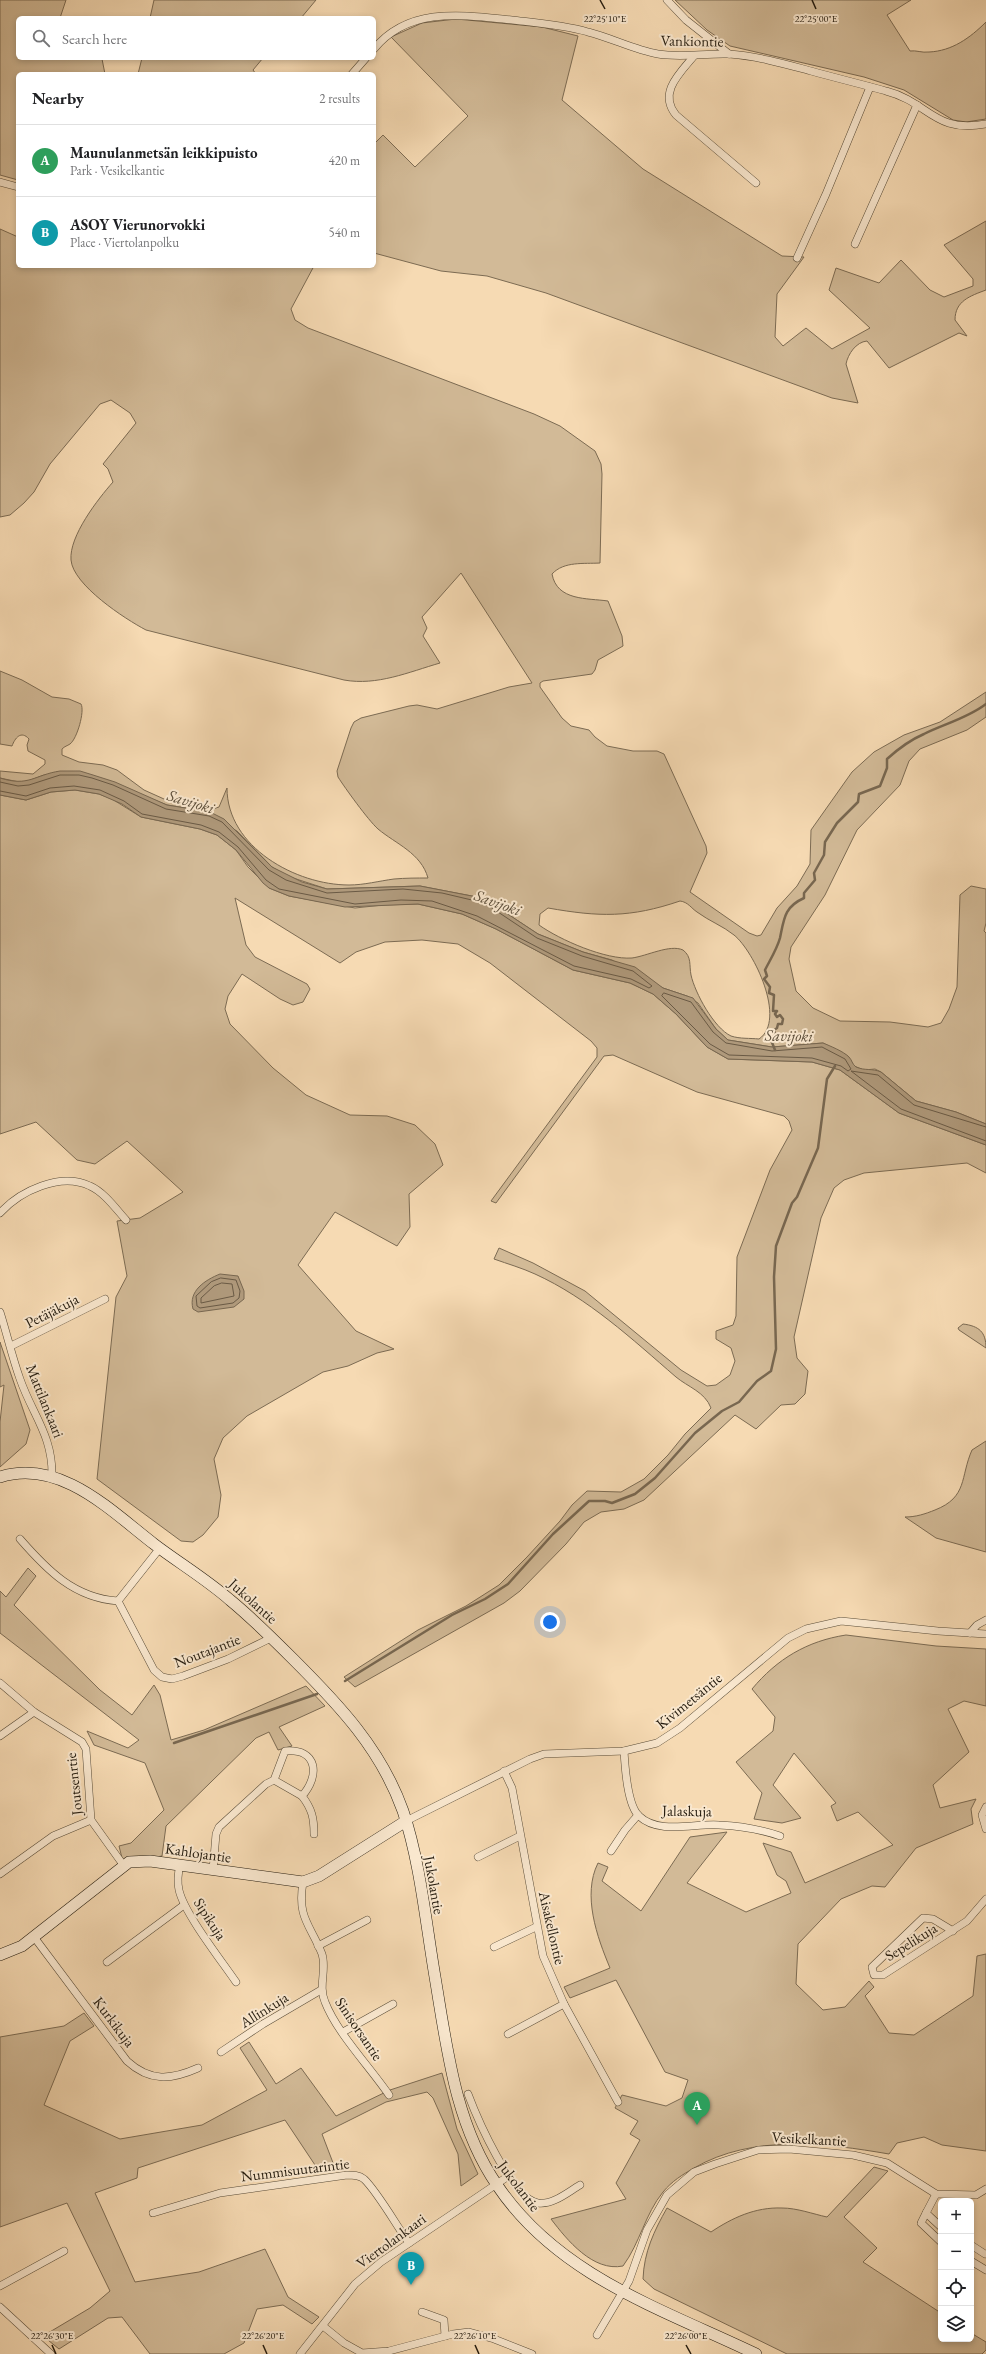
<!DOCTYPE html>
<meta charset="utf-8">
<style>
body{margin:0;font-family:"EB Garamond",serif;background:#f6f6f6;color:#202124}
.controls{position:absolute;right:12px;bottom:12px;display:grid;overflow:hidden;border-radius:6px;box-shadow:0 2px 6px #0003}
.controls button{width:36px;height:36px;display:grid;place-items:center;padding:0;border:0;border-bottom:1px solid #e0e0e0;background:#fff;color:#202124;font:20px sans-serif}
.you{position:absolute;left:550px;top:1622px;width:14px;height:14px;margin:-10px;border:3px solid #fff;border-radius:50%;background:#1a73e8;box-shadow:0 0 0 6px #1a73e833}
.badge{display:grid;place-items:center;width:26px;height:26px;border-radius:50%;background:#b45309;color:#fff;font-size:13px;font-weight:700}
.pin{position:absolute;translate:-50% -33px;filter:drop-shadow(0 1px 2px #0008)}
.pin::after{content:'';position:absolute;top:21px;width:14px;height:12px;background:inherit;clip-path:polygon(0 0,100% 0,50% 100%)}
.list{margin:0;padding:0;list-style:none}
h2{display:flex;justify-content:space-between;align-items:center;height:52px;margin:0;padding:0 16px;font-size:17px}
h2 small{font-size:13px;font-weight:400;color:#757577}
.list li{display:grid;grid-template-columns:26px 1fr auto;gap:12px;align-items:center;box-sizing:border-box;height:72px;padding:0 16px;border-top:1px solid #e0e0e0}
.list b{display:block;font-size:15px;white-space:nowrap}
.list p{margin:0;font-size:13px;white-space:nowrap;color:#757577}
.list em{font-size:13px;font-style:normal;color:#757577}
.icon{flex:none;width:22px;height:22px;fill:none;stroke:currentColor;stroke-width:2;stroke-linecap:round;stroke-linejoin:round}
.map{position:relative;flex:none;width:986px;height:2354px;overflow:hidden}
.search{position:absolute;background:#fff;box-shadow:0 2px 6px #0003;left:16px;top:16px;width:360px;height:44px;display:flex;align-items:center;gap:10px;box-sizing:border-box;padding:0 14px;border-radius:6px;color:#757577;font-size:15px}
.panel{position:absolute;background:#fff;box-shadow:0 2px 6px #0003;left:16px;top:72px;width:360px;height:196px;border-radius:6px}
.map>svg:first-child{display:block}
.green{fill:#d2ba97;stroke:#7c6b53;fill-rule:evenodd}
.water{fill:#af997b;stroke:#786750}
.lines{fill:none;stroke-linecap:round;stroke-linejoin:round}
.shore{stroke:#6a5a45;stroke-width:1}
.stream{stroke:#786750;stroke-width:2.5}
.street-casing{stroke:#594c38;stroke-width:8}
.secondary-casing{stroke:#251c0f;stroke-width:12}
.street{stroke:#f9e7ce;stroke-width:7}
.secondary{stroke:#f9e7ce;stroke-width:11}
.ticks{fill:none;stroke:#251c0f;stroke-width:1.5}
.labels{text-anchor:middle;stroke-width:4;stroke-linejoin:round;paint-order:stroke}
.street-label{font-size:15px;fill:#251c0f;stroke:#f9e7ce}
.water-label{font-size:16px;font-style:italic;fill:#5c4e3a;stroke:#f9e7ce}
.ticks-label{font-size:10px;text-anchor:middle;fill:#251c0f;stroke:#f9e7ce;stroke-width:4;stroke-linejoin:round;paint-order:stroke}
</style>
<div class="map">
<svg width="986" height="2354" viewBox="0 0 986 2354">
<rect width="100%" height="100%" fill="#f6dab3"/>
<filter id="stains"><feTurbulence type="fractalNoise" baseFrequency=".005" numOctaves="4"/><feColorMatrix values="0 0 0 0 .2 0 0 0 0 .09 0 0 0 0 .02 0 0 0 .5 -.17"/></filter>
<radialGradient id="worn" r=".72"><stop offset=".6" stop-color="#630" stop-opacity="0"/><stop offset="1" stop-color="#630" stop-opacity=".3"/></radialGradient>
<!-- green -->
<g class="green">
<polygon points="0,0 66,0 60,18 18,18 18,58 99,58 102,59 105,74 18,74 18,180 0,175"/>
<polygon points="154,0 316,0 301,18 150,18"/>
<path d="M 675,0 L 911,0 L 887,15 L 910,51 C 916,50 922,53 929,52 C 952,51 970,38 986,22 L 986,119 L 966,122 L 953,120 L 904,90 L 864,77 L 730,46 L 707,30 Z"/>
<path d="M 456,19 L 542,27 L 578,36 L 562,100 L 643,169 L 782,256 L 804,257 L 777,294 L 775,337 L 783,346 L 806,328 L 832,349 L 870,328 L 829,290 L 836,268 L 879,283 L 901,260 L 930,290 L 944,297 L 973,286 L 973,279 L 944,245 L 986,221 L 986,290 C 970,296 955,301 955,320 L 967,336 L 959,333 L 889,368 L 867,341 C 856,342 848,354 846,364 L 858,403 L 832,398 L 546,293 L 487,276 L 441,271 L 374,253 L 374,144 L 383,135 L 415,167 L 468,116 L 391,37 L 422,23 Z"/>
<polygon points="142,58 263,58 253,70 256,74 138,74"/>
<path d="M 0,229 L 18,237 L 18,266 L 314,266 L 291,309 L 295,320 L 308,328 L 534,414 L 560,426 L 595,451 L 601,464 L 602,474 L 600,563 C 584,564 564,561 552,574 C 557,601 587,598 608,601 L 622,636 L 623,646 L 598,660 L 595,670 L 592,674 L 543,681 L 540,683 L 540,687 L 562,718 L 571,726 L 589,730 L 595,737 L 607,746 L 633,751 L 657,751 L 664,754 L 706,846 L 707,853 L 690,892 L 749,933 L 757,936 L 761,935 L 777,908 L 797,886 L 810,864 L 811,830 L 852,772 L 874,752 L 904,735 L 940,722 L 986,692 L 986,717 L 967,730 L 920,749 L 909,761 L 900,785 L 857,830 L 825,895 L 791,947 L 789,959 L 796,991 L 813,1008 L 840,1021 L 890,1022 L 928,1027 L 941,1023 L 949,1009 L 957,987 L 960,895 L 971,886 L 986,889 L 986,923 L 984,931 L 986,933 L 986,1124 L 956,1112 L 916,1101 L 881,1072 L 875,1069 L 864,1070 L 854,1066 L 848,1056 L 823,1043 L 772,1047 L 728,1040 L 716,1029 L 698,1003 L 687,996 L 663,988 L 612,960 L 583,952 L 538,934 L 491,903 L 477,897 L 420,886 L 327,889 L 287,876 L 272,867 L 237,831 L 199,810 L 167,805 L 132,791 L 44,775 L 28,781 L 19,782 L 0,778 L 0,771 L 33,774 L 45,764 L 45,760 L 28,751 L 27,745 L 29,739 C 21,730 15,738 12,746 L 0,744 L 0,671 L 22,680 L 52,697 L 69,699 L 81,704 C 85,711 77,739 70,744 C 67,746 65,746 62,749 L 62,755 L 79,762 L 103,765 L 117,770 L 144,790 L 164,799 L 196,803 L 213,809 L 219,807 L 227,788 C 227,847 296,885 349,885 C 364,885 379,881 394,879 C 405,878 417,878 428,878 C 421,853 396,844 378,829 C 368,820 345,788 338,777 L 337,771 L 351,728 L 354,722 L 361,718 L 409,706 L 417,705 L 437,709 L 509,687 L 532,683 L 461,573 L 422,617 L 427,628 L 423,636 L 440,663 C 409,672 377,686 344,680 L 146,630 C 125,619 73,585 71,560 C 69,536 98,499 113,482 L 108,469 L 103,464 L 136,423 L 130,413 L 111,400 L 100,404 L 50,464 L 34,492 L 24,503 L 10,515 L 0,517 ZM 680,901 C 688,902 691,908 697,912 C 709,921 723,926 734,935 C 754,951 787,1020 759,1039 C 750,1038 740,1039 731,1036 C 714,1028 695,993 691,975 C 689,965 692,957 683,950 C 670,944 647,956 632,958 C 606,960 560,940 539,925 L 540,914 L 548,908 C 599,917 630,918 680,901 Z"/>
<path d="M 75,790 L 99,794 L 112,799 L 141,817 L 200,829 L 217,835 L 236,850 L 248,867 L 269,888 L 289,896 L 355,908 L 383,905 L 418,904 L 462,914 L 496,929 L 573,970 L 630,983 L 653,994 L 676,1014 L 707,1047 L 728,1059 L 812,1062 L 840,1070 L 899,1113 L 986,1145 L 986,1173 L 967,1163 L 864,1173 L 844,1180 L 834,1188 L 821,1218 L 794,1337 L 797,1358 L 808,1371 L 805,1394 L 795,1404 L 781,1405 L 756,1429 L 735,1415 L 644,1500 L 624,1509 L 601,1512 L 584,1522 L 566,1544 L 520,1591 L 504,1603 L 355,1687 L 344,1677 L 418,1630 L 466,1606 L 499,1585 L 527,1557 L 560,1521 L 572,1505 L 587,1491 L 621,1492 L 644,1479 L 668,1455 L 685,1434 L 711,1408 C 705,1392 688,1387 676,1377 C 632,1339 588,1298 535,1274 C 522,1268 508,1264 494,1259 L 499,1248 L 533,1263 L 585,1291 L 681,1370 L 707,1386 L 716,1385 L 730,1375 L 735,1361 L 731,1348 L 716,1339 L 716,1331 L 733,1325 L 736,1316 L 737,1257 L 770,1170 L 792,1130 L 789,1121 L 784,1116 L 697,1092 L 613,1055 L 604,1056 L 496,1203 L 491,1201 L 597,1057 L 597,1048 L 591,1041 L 490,963 L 458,944 L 422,940 L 385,942 L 356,952 L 340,963 L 235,898 L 246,945 L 255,957 L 307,984 L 310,989 L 303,1002 L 293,1005 L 280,999 L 242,974 L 228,996 L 225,1009 L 230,1024 L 273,1068 L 306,1095 L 350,1115 L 387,1116 L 415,1125 L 435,1144 L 443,1165 L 409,1194 L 410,1227 L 397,1246 L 335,1212 L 298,1265 L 356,1331 L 394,1349 L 377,1353 L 348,1366 L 323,1372 L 247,1416 L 223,1438 L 214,1459 L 221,1495 L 218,1517 L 203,1535 L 193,1542 L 181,1541 L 97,1479 L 116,1297 L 127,1276 L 117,1221 L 140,1218 L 183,1192 L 127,1141 L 95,1164 L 77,1160 L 36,1122 L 0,1134 L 0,795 L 26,800 L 51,792 Z"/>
<path d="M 963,1324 C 979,1326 986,1332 986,1348 L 959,1330 L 958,1328 Z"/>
<polygon points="0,1342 30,1430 26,1444 0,1467 0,1422 4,1385 0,1387"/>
<path d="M 986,1441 L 986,1552 L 936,1538 L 905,1517 C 916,1517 925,1514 935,1510 C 968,1497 960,1477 972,1450 Z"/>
<polygon points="28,1568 36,1576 14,1605 100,1690 132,1715 154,1685 160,1695 171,1740 204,1730 306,1686 325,1706 279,1727 292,1746 278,1750 269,1732 256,1738 166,1826 162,1856 129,1862 124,1866 119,1846 131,1843 164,1810 145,1763 94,1745 87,1731 128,1748 139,1740 0,1633 0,1591 6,1597"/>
<path d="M 846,1635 L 936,1646 L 986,1649 L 986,1706 L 964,1701 L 948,1709 L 969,1752 L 933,1785 L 940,1808 L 976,1799 L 971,1809 L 973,1824 L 916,1848 L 885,1887 L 872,1886 L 841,1899 L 798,1944 L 796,1984 L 823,2010 L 845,2007 L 869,1981 L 874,1987 L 865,1996 L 889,2033 L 914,2035 L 973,1996 L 977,1956 L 986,1954 L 986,2151 L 942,2145 L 924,2137 L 897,2143 L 889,2154 C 825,2143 753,2134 694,2168 C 682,2175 672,2181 663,2192 C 645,2214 640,2243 623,2266 C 593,2272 567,2240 551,2219 L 626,2199 L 616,2183 L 640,2140 L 630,2134 L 638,2121 L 615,2108 L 622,2095 L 666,2106 L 682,2098 L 688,2080 L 665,2072 L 616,1980 L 570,1998 L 564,1987 L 610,1968 C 597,1937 582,1895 598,1863 L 608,1867 L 602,1881 L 641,1911 L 690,1837 L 727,1832 L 687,1883 L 746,1912 L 791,1893 L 786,1881 L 777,1875 L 763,1843 L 791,1852 L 805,1883 L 893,1845 L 858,1812 L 837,1821 L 831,1806 L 836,1803 L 794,1753 L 773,1785 L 801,1818 L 782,1823 L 754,1819 L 762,1793 L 736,1762 L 773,1731 L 775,1717 L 752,1689 C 777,1659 807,1641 846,1635 Z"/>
<polygon points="84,2013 94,2026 70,2041 44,2105 120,2139 202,2125 267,2090 240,2048 249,2042 276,2084 301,2068 336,2116 390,2090 442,2073 457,2129 478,2174 461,2186 458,2154 433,2098 427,2092 386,2102 322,2134 335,2168 319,2171 285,2120 138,2168 137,2178 95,2193 135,2282 199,2272 265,2249 288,2297 319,2317 312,2324 283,2305 257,2309 244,2343 224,2354 150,2354 122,2317 108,2318 59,2349 43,2336 90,2308 110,2291 67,2203 0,2227 0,2037 64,2026"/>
<path d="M 874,2167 L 888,2171 L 844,2217 L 877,2248 L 863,2262 L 941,2313 L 941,2339 L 971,2339 L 971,2333 L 986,2342 L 986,2350 L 982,2354 L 787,2354 L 654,2289 L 643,2279 C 644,2252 654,2231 667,2208 L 711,2232 C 732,2218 755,2207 782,2208 C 797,2208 813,2214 827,2217 Z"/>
</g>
<!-- water -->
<g class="water">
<path d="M 60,771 L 80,771 L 93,775 L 115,782 L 167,805 L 210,812 L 224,819 L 272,867 L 302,882 L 327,889 L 420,886 L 477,897 L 491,903 L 538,934 L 583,952 L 635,967 L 663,988 L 693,998 L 716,1029 L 728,1040 L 772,1047 L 823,1043 C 830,1046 843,1051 849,1057 C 852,1060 852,1064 856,1067 C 865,1071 872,1068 881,1072 L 916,1101 L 956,1112 L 986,1124 L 986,1145 L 899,1113 L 840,1070 L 812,1062 L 728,1059 L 707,1047 L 676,1014 L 653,994 L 630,983 L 573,970 L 496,929 L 462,914 L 418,904 L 345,907 L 289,896 L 269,888 L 263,883 L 236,850 L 217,835 L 200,829 L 141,817 L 122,804 L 99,794 L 75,790 L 51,792 L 26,800 L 0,795 L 0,778 C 29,787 34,775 60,771 Z"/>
<path d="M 220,1274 L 238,1276 L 244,1291 L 244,1299 L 234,1307 L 198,1312 L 193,1309 C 188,1291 205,1280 220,1274 Z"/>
</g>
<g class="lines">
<!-- shore -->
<g class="shore">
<polyline points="0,782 18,786 29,785 60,775 79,775 92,778 113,785 166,809 209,816 222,822 269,870 286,880 327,893 403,889 442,893 476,901 489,906 537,938 582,956 633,971 652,986 649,988 631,979 574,966 477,916 432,901 401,900 355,904 279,889 266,880 238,847 219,832 201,825 142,814 124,801 100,790 74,786 50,788 26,796 0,791"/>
<polygon points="664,993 691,1002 713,1032 726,1043 772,1051 822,1047 845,1059 851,1069 848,1071 841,1066 812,1058 729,1055 710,1044 662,996"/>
<polyline points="986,1127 914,1105 878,1075 851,1071 901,1109 986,1141"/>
<polygon points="221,1278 236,1280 240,1291 239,1298 233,1303 200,1308 197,1306 196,1296 211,1282"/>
<polygon points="222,1283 232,1284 234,1296 201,1303 201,1298 214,1286"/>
</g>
<!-- stream -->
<g class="stream">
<path d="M 775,1050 L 769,1035 L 775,1034 L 774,1030 L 777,1028 L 778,1024 L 782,1024 L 783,1019 L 780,1015 L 777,1017 L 775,1014 L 777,1011 L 773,1011 L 774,995 L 769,993 L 770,987 L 764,979 L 767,976 L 765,970 C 770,960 777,949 780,938 C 784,919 784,907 804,898 L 804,893 L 815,880 L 814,873 L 824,855 L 825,842 L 837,823 L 858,802 L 859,794 L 880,786 L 887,768 L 887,759 C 898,749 910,740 924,734 C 944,724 968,718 986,704"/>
<polyline points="345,1681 452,1615 485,1599 508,1584 553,1534 589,1501 605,1501 612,1503 635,1494 655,1478 695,1433 722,1411 739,1402 757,1381 771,1371 776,1349 774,1277 776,1246 792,1203 797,1197 818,1148 827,1079 835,1066"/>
<polyline points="174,1743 317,1694"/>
</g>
<defs>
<g id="street">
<polyline points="667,0 686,20 729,54"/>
<path d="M 374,49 C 409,6 463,15 512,20 C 538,23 563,25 588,32 C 612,38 634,50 658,54 C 682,58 705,53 729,54 C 757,56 785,64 811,71 C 836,78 861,84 886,91 C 929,102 934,134 986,124"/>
<path d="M 694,56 C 679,74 658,93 676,115 L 756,183"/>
<polyline points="352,74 366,58"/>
<polyline points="0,182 18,187"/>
<polyline points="855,244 917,105"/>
<polyline points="797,258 826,194 870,87"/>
<path d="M 0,1213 C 20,1191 60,1172 90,1186 C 104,1192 116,1209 126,1220"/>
<path d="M 0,1312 C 7,1334 12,1357 20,1379 C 33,1416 53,1436 52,1477"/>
<polyline points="11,1346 105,1299"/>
<path d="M 20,1539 C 47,1570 74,1598 118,1601"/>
<polyline points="118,1601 154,1670 162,1677 172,1679 183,1676 228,1659 271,1638"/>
<polyline points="118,1601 160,1548"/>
<polyline points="970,1633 977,1625 986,1620"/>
<polyline points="0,1683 34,1712 82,1742 86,1749 91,1820 124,1866"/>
<polyline points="0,1736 34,1712"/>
<path d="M 624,1751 C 625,1766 627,1805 639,1816 C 659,1835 695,1823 719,1825 C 740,1826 760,1829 780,1836"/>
<polyline points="504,1771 512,1788 543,1956 564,2004 618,2102"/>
<path d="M 302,1796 C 312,1809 314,1818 314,1834"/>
<polyline points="986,1807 982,1815 986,1829"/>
<polyline points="406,1821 530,1759 544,1754 624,1751 657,1743 680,1728 788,1638 806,1629 841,1621 938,1631 986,1634"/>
<polyline points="611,1851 625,1830 638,1815"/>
<polyline points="478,1857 520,1836"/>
<path d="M 180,1865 C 178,1873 177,1881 179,1890 C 184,1913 221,1960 236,1982"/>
<path d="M 213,1870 L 216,1834 L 219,1827 L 266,1784 L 274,1780 L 302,1796 C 320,1776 318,1748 285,1751 L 274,1780"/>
<polyline points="0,1874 53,1836 91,1820"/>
<path d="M 303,1882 C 297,1918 310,1924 322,1954 C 327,1969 318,1986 325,2002 C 337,2033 370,2067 389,2095"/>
<polyline points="953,1931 933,1919 923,1918 872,1967 874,1975 883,1975 967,1921 986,1899"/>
<path d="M 34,1937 L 127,2061 C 150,2082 171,2080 198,2068"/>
<polyline points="318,1946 367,1920"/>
<polyline points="494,1947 536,1927"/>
<polyline points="107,1962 184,1905"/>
<polyline points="343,2032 393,2004"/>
<polyline points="508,2034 564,2004"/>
<polyline points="221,2052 263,2024 321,1990"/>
<path d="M 468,2094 C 477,2118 512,2199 538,2203 C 553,2205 568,2192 580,2185"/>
<polyline points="936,2194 926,2213 941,2227"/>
<path d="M 153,2213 L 220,2193 L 347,2175 C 353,2175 359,2175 364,2179 C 377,2191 398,2228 409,2243"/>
<polyline points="926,2213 921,2223 941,2242"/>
<polyline points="971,2245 985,2254"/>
<polyline points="971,2261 986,2270"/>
<polyline points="0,2286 64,2251"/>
<polyline points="0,2307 51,2354"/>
<polyline points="422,2312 444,2320 445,2336"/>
<polyline points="323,2326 344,2343 362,2353 389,2351 453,2334 469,2332 494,2339 532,2354"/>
<polyline points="597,2335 629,2281 647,2230 667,2195 694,2172 715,2164 758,2150 789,2149 853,2155 887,2163 936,2194 976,2195 986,2189"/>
<polyline points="300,2354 355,2284 381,2262 510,2175"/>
</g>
<g id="secondary">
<path d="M 0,1477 C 60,1458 111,1511 154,1544 C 179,1563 206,1579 230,1600 C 252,1618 273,1639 294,1660 C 339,1705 381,1749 403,1811 C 420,1861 426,1924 435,1977 C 447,2048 455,2124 497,2185 C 558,2276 662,2309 756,2354"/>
<polyline points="0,1955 22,1946 129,1862 150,1861 303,1882 319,1876 406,1821"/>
</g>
</defs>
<!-- street casing -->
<use href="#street" class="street-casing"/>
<!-- secondary casing -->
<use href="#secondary" class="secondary-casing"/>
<!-- street -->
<use href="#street" class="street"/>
<!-- secondary -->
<use href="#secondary" class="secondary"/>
</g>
<!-- ticks -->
<path class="ticks" d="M 600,0 L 605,9M 812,0 L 816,9M 52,2345 L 56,2354M 263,2345 L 267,2354M 475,2345 L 479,2354M 686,2345 L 691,2354"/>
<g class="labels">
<!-- street labels -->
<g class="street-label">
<text transform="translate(692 41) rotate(1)" y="5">Vankiontie</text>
<text transform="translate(52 1311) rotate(-27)" y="5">Petäjäkuja</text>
<text transform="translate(45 1401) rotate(68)" y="5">Mattilankaari</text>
<text transform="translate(253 1601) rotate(42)" y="5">Jukolantie</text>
<text transform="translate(207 1651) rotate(-21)" y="5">Noutajantie</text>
<text transform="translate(689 1701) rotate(-39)" y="5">Kivimetsäntie</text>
<text transform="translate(74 1784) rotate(-96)" y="5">Joutsenrtie</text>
<text transform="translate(687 1811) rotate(1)" y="5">Jalaskuja</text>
<text transform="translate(198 1853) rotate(8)" y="5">Kahlojantie</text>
<text transform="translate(434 1885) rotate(80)" y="5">Jukolantie</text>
<text transform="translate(210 1919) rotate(57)" y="5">Sipikuja</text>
<text transform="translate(552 1928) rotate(77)" y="5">Aisakellontie</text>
<text transform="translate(911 1942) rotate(-32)" y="5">Sepelikuja</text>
<text transform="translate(264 2010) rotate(-32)" y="5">Allinkuja</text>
<text transform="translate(114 2022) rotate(53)" y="5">Kurkikuja</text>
<text transform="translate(359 2029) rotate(56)" y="5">Sinisorsantie</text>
<text transform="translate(809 2139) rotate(3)" y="5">Vesikelkantie</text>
<text transform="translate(295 2170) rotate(-7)" y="5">Nummisuutarintie</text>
<text transform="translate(519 2186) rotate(53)" y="5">Jukolantie</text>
<text transform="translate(391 2241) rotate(-36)" y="5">Viertolankaari</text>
</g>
<!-- water labels -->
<g class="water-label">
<text transform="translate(191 801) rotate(17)" y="6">Savijoki</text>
<text transform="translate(498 902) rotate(20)" y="6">Savijoki</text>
<text transform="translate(789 1035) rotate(1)" y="6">Savijoki</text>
</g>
</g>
<g class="ticks-label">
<text x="605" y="22">22°25'10"E</text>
<text x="816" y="22">22°25'00"E</text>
<text x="52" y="2339">22°26'30"E</text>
<text x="263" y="2339">22°26'20"E</text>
<text x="475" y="2339">22°26'10"E</text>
<text x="686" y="2339">22°26'00"E</text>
</g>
<rect width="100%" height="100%" filter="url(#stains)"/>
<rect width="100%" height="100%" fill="url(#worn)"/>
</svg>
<div class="controls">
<button>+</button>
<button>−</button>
<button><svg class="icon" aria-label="locate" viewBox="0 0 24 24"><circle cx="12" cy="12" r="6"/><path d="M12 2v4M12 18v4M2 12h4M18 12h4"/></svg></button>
<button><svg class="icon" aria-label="layers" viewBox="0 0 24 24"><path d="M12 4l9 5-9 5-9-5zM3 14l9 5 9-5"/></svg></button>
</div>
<div class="you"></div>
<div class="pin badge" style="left:697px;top:2125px;background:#2e9e5b">A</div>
<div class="pin badge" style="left:411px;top:2285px;background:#0f9aa8">B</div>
<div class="search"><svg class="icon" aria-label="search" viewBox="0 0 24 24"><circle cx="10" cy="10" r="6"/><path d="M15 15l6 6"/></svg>Search here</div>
<section class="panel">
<h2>Nearby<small>2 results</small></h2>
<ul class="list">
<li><span class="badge" style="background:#2e9e5b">A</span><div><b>Maunulanmetsän leikkipuisto</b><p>Park · Vesikelkantie</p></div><em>420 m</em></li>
<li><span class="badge" style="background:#0f9aa8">B</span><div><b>ASOY Vierunorvokki</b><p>Place · Viertolanpolku</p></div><em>540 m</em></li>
</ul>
</section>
</div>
